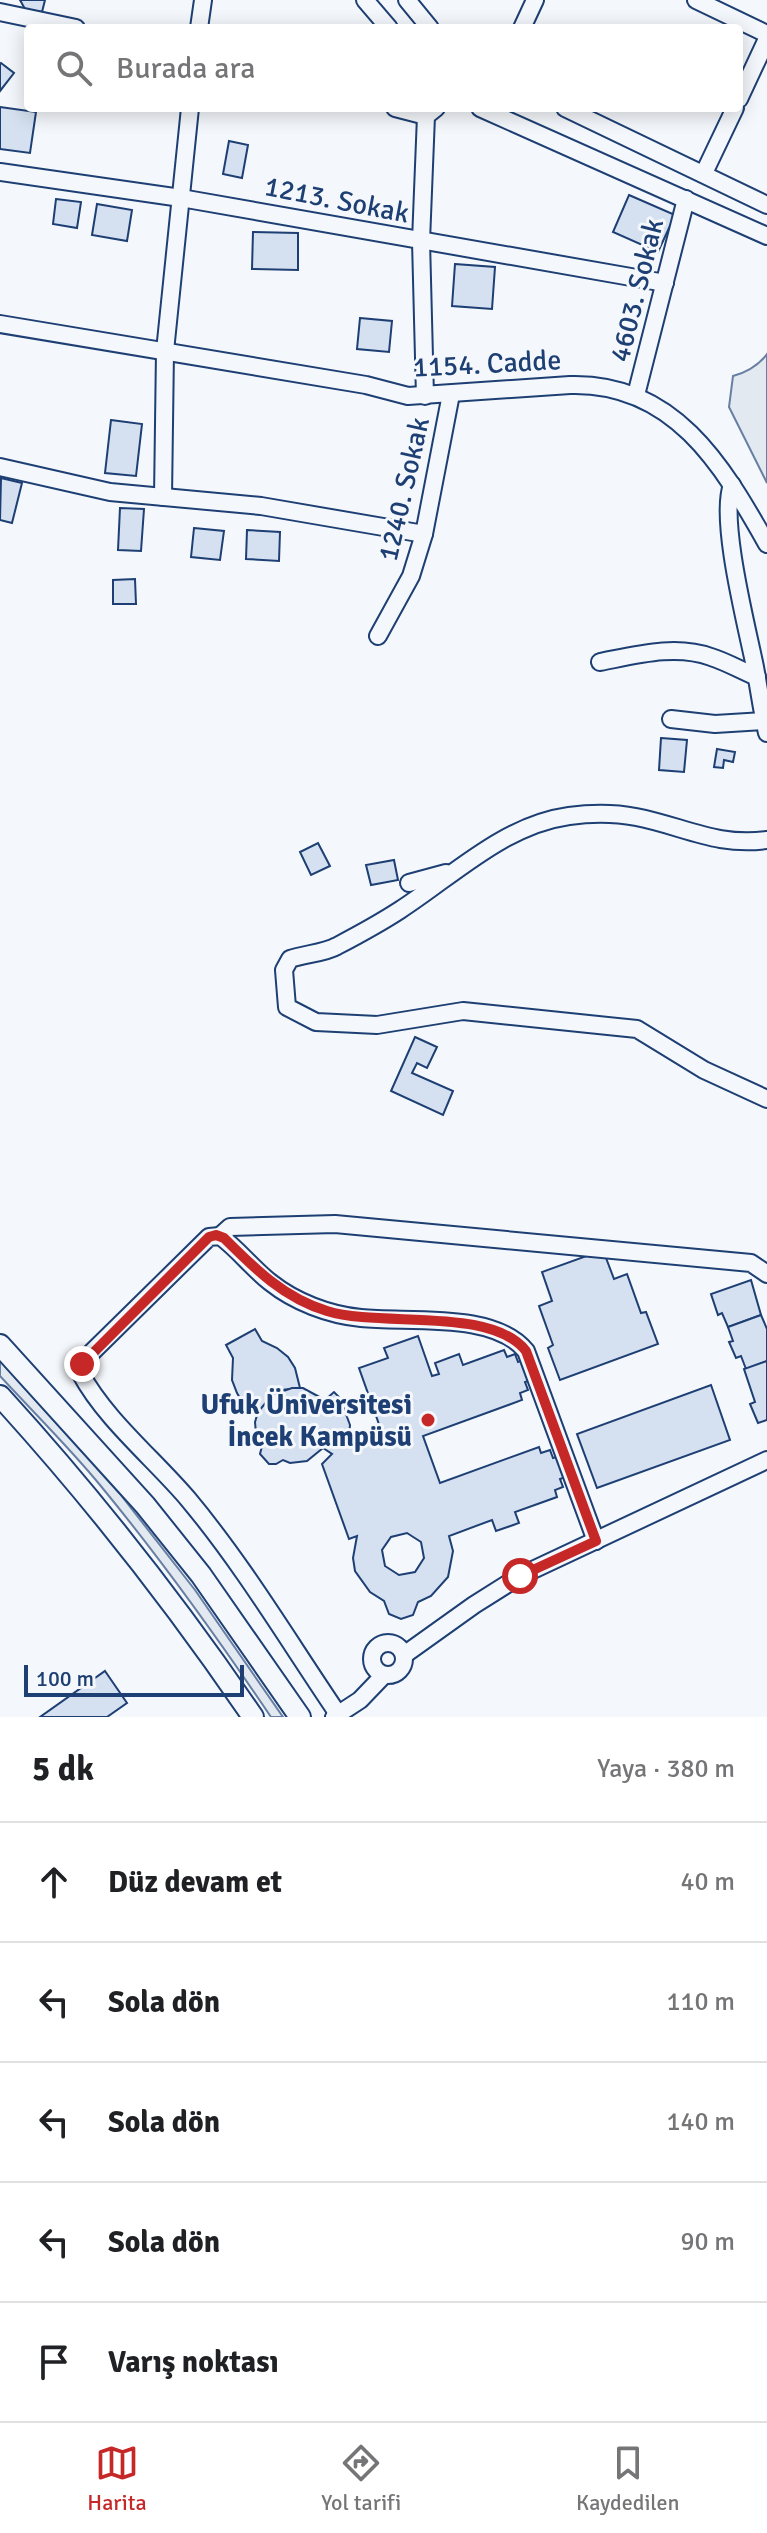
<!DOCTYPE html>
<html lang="tr">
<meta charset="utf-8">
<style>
body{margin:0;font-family:Signika,sans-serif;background:#f6f6f6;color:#202124}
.scale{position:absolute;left:24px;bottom:20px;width:220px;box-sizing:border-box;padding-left:8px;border:4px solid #1d3f73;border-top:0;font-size:22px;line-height:28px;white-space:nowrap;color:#1d3f73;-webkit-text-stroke:6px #f4f7fb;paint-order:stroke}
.stop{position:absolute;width:24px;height:24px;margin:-18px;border:6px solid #c62828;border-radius:50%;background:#fff}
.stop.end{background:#c62828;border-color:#fff;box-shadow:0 2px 8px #0008}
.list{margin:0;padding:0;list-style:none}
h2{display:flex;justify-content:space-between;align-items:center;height:104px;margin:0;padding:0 32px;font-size:34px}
h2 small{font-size:26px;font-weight:400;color:#757577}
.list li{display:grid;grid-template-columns:52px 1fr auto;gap:24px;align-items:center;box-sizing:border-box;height:120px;padding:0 32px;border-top:2px solid #e0e0e0}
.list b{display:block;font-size:30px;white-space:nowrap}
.list em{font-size:26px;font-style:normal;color:#757577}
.icon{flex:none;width:44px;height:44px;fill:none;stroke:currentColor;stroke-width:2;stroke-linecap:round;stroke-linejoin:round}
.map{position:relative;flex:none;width:767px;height:1717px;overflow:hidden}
.search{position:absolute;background:#fff;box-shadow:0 4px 20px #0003;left:24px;right:24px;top:24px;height:88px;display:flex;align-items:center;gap:20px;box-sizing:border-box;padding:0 28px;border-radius:8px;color:#757577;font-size:30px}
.sheet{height:704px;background:#fff}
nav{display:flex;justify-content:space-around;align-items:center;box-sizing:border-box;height:112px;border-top:2px solid #e0e0e0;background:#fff;font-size:22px;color:#757577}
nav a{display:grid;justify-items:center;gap:4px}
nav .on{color:#c62828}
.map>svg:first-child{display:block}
.green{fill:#e3e9f0;stroke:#687fa3;stroke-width:2}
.building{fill:#d5e0f0;stroke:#1d3f73;stroke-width:2;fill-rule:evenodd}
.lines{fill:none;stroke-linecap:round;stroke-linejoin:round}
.minor-casing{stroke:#1d3f73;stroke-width:20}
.major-casing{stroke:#1d3f73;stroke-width:24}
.minor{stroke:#f4f7fb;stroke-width:16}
.major{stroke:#f4f7fb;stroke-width:20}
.route{stroke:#c62828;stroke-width:10}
.poi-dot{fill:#c62828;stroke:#f4f7fb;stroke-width:3}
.labels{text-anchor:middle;stroke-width:6;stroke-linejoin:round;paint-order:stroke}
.street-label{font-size:28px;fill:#1d3f73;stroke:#f4f7fb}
.poi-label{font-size:28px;font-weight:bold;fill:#1d3f73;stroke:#f4f7fb;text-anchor:end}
</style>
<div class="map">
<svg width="767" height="1717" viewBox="0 0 767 1717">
<rect width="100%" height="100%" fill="#f4f7fb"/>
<!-- green -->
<g class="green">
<path d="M 767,354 L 767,483 L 729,407 L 733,376 C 747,372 758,366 767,354 Z"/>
<path d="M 0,1361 L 120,1494 L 195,1590 L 283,1717 L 271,1717 C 217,1637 161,1559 100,1485 C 69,1447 33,1412 0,1376 Z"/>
</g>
<!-- building -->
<g class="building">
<polygon points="20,0 45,0 42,12 25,9"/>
<polygon points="1,63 14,73 0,91 0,64"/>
<polygon points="0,107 36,112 30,153 0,149"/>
<polygon points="229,141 248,145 242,178 223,174"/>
<polygon points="629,195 675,215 658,252 613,232"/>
<polygon points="56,199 81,202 77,228 53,224"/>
<polygon points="97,204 132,210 127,241 92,235"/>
<polygon points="253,232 298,233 298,270 252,269"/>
<polygon points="455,264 495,267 492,309 452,306"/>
<polygon points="360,318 392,321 389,352 357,349"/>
<polygon points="111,420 142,424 136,476 105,473"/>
<polygon points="1,478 22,483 12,523 0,520"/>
<polygon points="120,508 144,509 141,551 118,550"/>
<polygon points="194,528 224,531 220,560 191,557"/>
<polygon points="247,530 280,532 279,561 246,559"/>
<polygon points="135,579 136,604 113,604 113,580"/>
<polygon points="661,738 687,740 684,772 659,770"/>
<polygon points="717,749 735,752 733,762 724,760 723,768 714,767"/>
<polygon points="318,843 330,866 311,875 300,852"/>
<polygon points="394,860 398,880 371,885 366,865"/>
<polygon points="415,1037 437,1047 427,1068 417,1063 412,1073 453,1091 443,1115 391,1091"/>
<polygon points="603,1250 614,1279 627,1274 641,1313 646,1312 658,1344 560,1380 548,1348 553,1345 539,1306 552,1301 542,1272"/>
<polygon points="751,1280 761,1315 728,1327 722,1313 718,1315 711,1294"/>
<polygon points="761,1315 767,1329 767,1361 746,1369 741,1356 736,1358 729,1342 733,1341 728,1327"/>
<polygon points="255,1329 262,1341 277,1348 288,1357 295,1368 300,1388 281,1390 272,1395 257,1415 244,1405 237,1393 232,1380 233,1358 226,1345"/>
<path d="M 418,1336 L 432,1376 L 439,1374 L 435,1363 L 459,1354 L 463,1365 L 504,1350 L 507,1357 L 515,1354 L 518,1362 L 528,1358 L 536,1378 L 525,1382 L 528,1390 L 520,1393 L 522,1400 L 423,1436 L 440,1483 L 539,1447 L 541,1453 L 550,1450 L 553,1458 L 563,1455 L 570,1475 L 560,1479 L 563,1487 L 555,1490 L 557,1497 L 515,1512 L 519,1523 L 496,1531 L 492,1520 L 449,1536 L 453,1551 L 448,1577 L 431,1596 L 418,1602 L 413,1615 L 401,1619 L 389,1614 L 384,1601 L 370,1592 L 355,1571 L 353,1558 L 357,1536 L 349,1539 L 322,1464 L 332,1454 L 323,1448 L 307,1461 L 290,1463 L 283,1460 L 276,1464 L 269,1464 L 260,1454 L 262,1446 L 258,1447 L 257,1444 L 255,1422 L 258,1412 L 272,1395 L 292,1388 L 303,1388 L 325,1400 L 334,1392 L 340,1398 L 350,1425 L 348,1442 L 381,1430 L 359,1368 L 388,1358 L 384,1348 ZM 407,1533 L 421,1542 L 424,1558 L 415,1572 L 399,1575 L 385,1566 L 382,1550 L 391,1537 Z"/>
<polygon points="767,1361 767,1420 758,1423 750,1404 755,1402 744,1369"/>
<polygon points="711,1385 730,1440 597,1488 577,1434"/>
<polygon points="105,1671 127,1703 107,1717 40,1717"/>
</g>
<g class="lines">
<defs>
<g id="minor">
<polyline points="365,0 389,28"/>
<polyline points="407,0 430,28"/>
<polyline points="696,0 767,34"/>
<polyline points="0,12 76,28"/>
<polyline points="199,28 203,0"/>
<polyline points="522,28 535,0"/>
<polyline points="739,99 767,39"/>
<polyline points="395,108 426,116"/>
<polyline points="480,108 767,236"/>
<polyline points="565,108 767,205"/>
<polyline points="0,172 181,198 665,283"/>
<polyline points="704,173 735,108"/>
<path d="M 0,324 L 366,385 L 408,396 L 570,385 C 673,382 722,464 767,544"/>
<polyline points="636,395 686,199"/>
<polyline points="425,396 421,241 426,116 436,108"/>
<polyline points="0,467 110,492 261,506 424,534"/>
<path d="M 732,485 C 719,520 747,627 755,667 C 759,689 762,711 767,733"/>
<polyline points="163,497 165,351 190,108"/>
<polyline points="378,636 411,576 424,534 451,394"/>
<path d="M 600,662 C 636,655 676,644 711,657 C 727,662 742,671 757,677"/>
<polyline points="671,719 715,724 764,721"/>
<path d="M 767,840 C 717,847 683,826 636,817 C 615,813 591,813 569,816 C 504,825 454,875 400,910 C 380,923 358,935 337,946 C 325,953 304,954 290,959 L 284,970 L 287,1007 L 316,1022 L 377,1025 L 463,1011 L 637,1029 L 704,1070 L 767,1099"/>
<polyline points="409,883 446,873"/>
<polyline points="220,1236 230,1227 335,1224 751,1263 767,1274"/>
<circle cx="388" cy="1659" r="16"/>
<polyline points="404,1655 474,1605 520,1576 767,1460"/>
<path d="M 338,1714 C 289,1642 244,1566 188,1499 C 155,1460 105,1419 81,1374 L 82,1364 L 86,1358 L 209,1237 L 220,1236 C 238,1249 252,1268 270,1282 C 295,1302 329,1315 361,1318 C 408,1323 494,1311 526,1351 L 596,1541"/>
<polyline points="334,1717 360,1700 384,1675"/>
</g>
<g id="major">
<polyline points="0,1345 145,1505 201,1575 300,1717"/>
<path d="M 0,1396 C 92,1497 176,1604 253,1717"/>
</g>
</defs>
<!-- minor casing -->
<use href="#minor" class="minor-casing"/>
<!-- major casing -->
<use href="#major" class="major-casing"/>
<!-- minor -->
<use href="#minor" class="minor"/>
<!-- major -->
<use href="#major" class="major"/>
</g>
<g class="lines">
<!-- route -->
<path class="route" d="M 82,1364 L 209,1237 L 216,1235 L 224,1238 C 255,1269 284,1298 327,1311 C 381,1328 491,1306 526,1351 L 596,1541 L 520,1576"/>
</g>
<!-- markers -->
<circle class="poi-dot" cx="428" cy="1420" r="8"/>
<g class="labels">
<!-- street labels -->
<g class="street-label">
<text transform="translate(337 199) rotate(11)" y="10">1213. Sokak</text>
<text transform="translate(636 290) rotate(-76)" y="10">4603. Sokak</text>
<text transform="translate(487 363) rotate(-3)" y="10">1154. Cadde</text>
<text transform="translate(403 489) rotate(-77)" y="10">1240. Sokak</text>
</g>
<!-- poi labels -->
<g class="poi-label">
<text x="412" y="1414">Ufuk Üniversitesi<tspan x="412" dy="32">İncek Kampüsü</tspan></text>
</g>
</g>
</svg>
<div class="scale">100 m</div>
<div class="stop" style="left:520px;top:1576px"></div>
<div class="stop end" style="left:82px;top:1364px"></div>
<div class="search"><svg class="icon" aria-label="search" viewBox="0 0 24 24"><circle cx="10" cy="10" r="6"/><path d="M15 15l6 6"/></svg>Burada ara</div>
</div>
<section class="sheet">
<h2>5 dk<small>Yaya · 380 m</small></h2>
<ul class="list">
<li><svg class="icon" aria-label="ahead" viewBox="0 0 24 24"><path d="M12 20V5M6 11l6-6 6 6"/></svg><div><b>Düz devam et</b></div><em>40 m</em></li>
<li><svg class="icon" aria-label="left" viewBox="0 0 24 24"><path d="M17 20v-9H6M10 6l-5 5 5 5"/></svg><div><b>Sola dön</b></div><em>110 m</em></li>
<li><svg class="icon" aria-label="left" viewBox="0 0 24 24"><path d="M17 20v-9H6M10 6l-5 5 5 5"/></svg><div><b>Sola dön</b></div><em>140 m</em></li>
<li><svg class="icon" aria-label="left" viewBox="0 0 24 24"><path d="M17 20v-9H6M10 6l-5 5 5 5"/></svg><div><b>Sola dön</b></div><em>90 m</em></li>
<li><svg class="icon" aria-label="arrive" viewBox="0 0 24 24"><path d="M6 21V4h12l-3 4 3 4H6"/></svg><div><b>Varış noktası</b></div></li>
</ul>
</section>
<nav>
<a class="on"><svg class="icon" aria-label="map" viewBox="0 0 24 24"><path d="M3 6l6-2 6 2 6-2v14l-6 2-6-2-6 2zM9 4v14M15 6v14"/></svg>Harita</a>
<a><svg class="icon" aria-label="directions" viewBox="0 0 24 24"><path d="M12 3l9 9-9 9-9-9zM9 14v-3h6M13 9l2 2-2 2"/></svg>Yol tarifi</a>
<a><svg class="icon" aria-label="saved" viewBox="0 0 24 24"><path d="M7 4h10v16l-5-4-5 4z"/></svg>Kaydedilen</a>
</nav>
